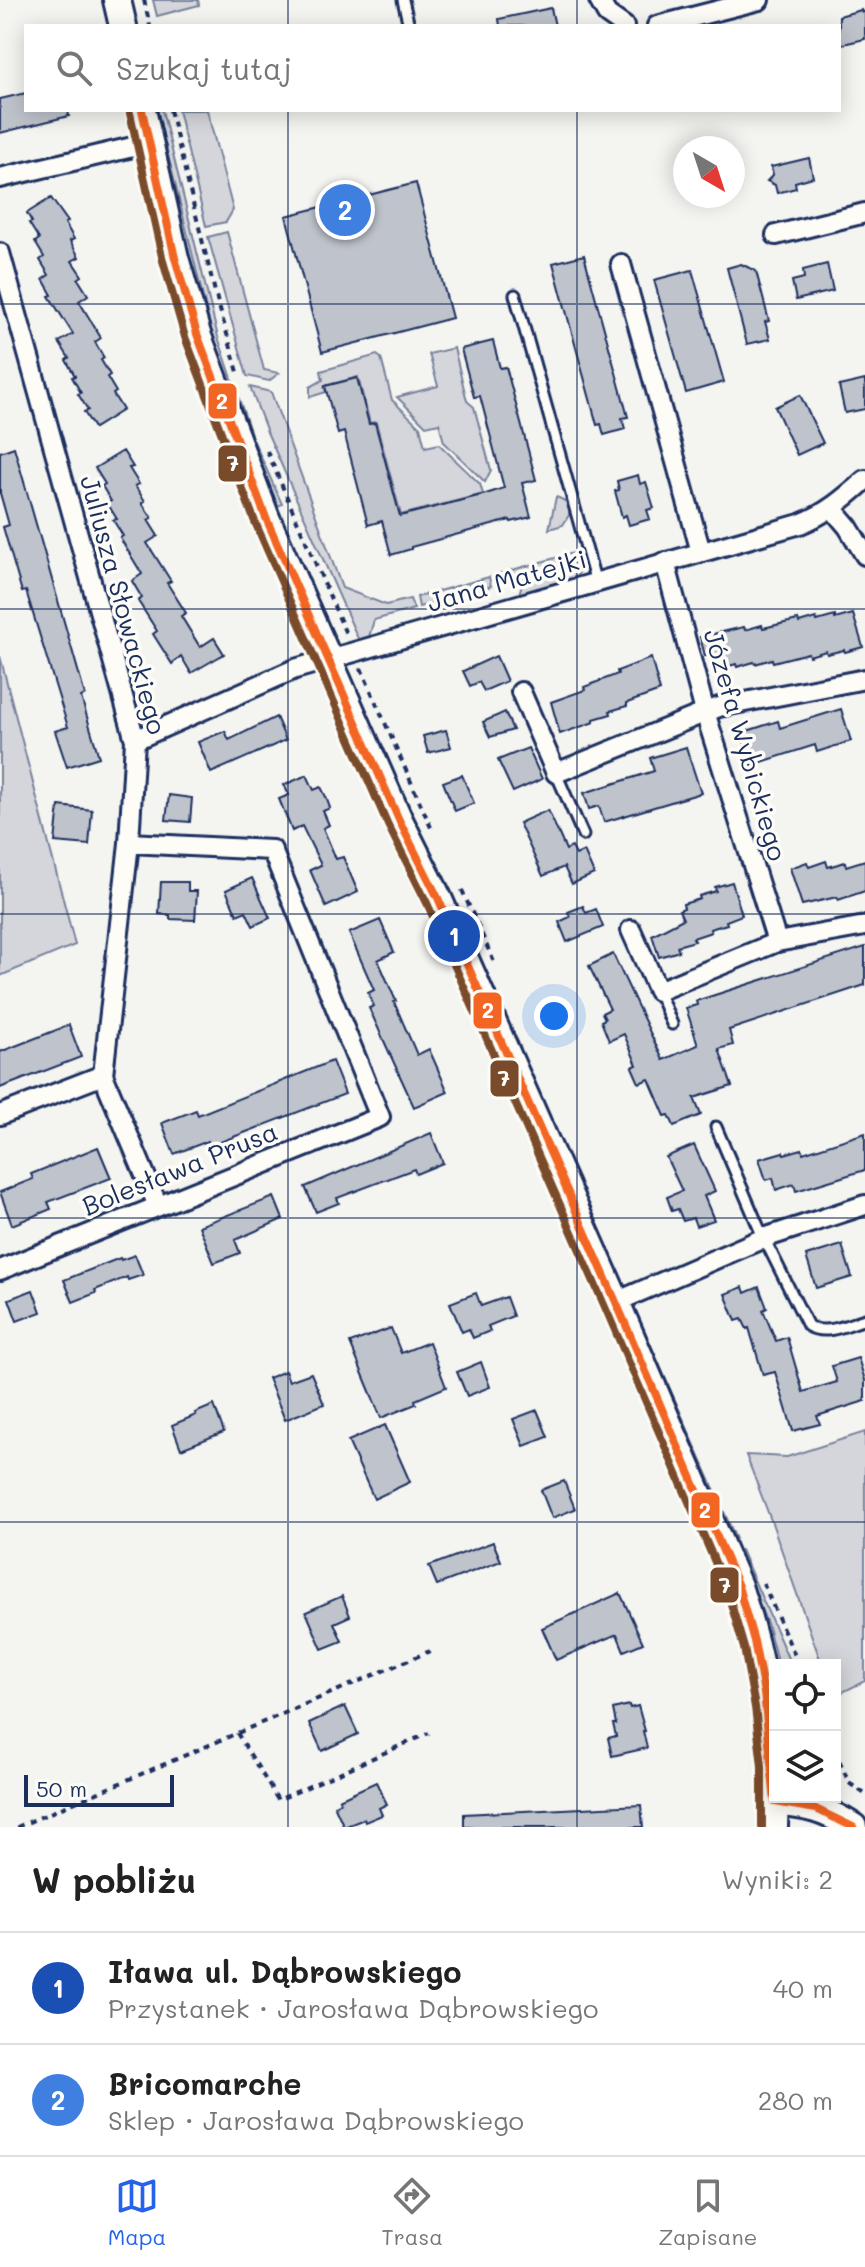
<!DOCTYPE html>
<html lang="pl">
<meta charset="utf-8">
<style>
body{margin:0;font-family:Mali,sans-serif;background:#f6f6f6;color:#222}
.controls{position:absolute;right:24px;bottom:24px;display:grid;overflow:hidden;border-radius:0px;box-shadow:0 4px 20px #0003}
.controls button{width:72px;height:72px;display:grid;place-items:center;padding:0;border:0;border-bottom:2px solid #e0e0e0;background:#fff;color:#222;font:40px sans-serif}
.compass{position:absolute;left:673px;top:136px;width:72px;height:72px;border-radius:50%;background:#fff;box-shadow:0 4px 20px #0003;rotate:141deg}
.scale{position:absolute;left:24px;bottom:20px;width:150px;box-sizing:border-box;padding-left:8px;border:4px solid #1b2f5e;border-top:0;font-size:22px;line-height:28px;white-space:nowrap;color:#1b2f5e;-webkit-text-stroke:6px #fdfcf7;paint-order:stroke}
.you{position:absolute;left:554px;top:1016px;width:28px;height:28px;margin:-20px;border:6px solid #fff;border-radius:50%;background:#1a73e8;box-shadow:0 0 0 12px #1a73e833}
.badge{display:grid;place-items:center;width:52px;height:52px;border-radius:50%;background:#2563eb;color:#fff;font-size:26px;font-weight:700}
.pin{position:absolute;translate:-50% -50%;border:4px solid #fff;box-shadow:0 2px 8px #0006}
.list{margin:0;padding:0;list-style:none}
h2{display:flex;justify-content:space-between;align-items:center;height:104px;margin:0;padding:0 32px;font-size:34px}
h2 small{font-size:26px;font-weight:400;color:#767676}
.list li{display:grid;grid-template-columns:52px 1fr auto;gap:24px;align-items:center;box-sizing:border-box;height:112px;padding:0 32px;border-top:2px solid #e0e0e0}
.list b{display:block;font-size:30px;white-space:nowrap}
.list p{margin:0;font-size:26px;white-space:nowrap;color:#767676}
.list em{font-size:26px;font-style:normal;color:#767676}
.icon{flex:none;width:44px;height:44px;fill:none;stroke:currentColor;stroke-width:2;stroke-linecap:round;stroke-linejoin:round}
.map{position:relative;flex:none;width:865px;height:1827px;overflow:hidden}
.search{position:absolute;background:#fff;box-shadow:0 4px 20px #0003;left:24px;right:24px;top:24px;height:88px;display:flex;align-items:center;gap:20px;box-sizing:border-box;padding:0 28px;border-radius:0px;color:#767676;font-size:30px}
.sheet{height:328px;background:#fff}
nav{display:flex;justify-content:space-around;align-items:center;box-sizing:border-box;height:112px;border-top:2px solid #e0e0e0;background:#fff;font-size:22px;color:#767676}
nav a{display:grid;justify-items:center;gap:4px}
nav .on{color:#2563eb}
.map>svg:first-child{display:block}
.green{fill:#d4d6db;stroke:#78829c;stroke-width:2}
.building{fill:#bfc3cc;stroke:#1b2f5e;stroke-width:2}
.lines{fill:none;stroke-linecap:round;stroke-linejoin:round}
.lane-casing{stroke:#1b2f5e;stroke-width:15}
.street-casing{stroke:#1b2f5e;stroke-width:24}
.secondary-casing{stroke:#1b2f5e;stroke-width:32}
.path{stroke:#1b2f5e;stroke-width:4;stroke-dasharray:6 6;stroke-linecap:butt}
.lane{stroke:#fdfcf7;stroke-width:9}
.street{stroke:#fdfcf7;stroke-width:18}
.secondary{stroke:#fdfcf7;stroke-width:26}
.bus-1-casing{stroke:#fdfcf7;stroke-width:14}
.bus-2-casing{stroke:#fdfcf7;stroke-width:14}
.bus-1{stroke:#f26522;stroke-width:8}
.bus-2{stroke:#7a4b2a;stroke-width:8}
.grid{fill:none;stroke:#1b2f5e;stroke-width:2;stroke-opacity:0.55}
.labels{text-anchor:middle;stroke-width:7;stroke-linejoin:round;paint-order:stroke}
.street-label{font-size:26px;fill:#1b2f5e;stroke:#fdfcf7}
.line-badge{stroke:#fdfcf7;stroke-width:3}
.badge-label{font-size:22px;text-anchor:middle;font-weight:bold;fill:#fff}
</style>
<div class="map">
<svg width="865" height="1827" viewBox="0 0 865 1827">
<rect width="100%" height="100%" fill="#f4f4f1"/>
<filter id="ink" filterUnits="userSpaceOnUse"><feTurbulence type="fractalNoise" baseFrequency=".0125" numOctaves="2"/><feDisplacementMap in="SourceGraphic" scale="16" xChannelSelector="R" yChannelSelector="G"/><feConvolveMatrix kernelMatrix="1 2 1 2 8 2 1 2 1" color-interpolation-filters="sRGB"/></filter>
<g filter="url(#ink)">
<!-- green -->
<g class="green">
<polygon points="153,0 198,0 199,5 157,16"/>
<polygon points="157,110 162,110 218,337 252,437 282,504 278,506 249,438 213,338"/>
<polygon points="178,110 207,110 233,210 226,222 206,226"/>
<polygon points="227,232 264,370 279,373 269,381 247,376 208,237"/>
<polygon points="454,348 467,401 474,407 491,470 485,482 444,442 439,423 426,426 397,397 438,386 429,354"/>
<polygon points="377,355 381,358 392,400 420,427 425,447 439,444 480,484 483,494 401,515 376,422 370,423 358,377 324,386 326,392 310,397 310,387 323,380 321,371"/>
<polygon points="250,387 271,392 342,588 386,605 410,599 414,609 374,620 369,637 359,641 267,432"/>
<path d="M 556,497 C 566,500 571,505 569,515 L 563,525 L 549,529 Z"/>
<path d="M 573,553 C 581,561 583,571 574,579 L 519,594 L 524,578 L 496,585 L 494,575 Z"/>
<polygon points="489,577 491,586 419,607 417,597"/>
<polygon points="0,656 75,945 0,976"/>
<polygon points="638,1316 736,1539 732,1541 638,1320"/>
<polygon points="865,1432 865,1681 835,1696 835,1665 822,1665 772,1523 746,1455 787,1457"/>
<polygon points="741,1550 791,1665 778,1665 767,1623 737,1552"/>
</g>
<!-- building -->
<g class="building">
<polygon points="551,8 555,26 500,26 499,19"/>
<polygon points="861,10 862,12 865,12 865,39 839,45 839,16"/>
<polygon points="26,93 26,110 68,110 69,116 0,133 0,99"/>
<polygon points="809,158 813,177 795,182 796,188 777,193 775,185 767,181 773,175 771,167"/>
<polygon points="416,183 452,318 322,352 286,216"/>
<polygon points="51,198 68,222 65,223 74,239 70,241 79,257 72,261 82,276 78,279 88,295 79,301 101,338 95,342 104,358 101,360 110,375 107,377 116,392 113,394 123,410 94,428 84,412 88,410 78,394 81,393 72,377 75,376 66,360 69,358 59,342 73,334 49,296 52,295 43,279 49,275 40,260 44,257 35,242 39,239 29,223 32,222 27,213"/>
<polygon points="584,255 628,417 622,418 625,429 604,435 601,424 597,425 553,263"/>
<polygon points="741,264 756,271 769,321 765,322 770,339 747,344 727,268"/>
<polygon points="827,264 833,291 796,300 792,281 804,278 803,270"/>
<polygon points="692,270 724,382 686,393 654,280"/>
<polygon points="493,341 500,368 506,367 536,480 522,483 531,517 511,522 510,520 411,547 411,549 391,555 382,521 368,525 344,432 338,434 325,386 357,378 369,424 375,423 400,516 486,494 504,488 480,396 474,397 461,349"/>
<polygon points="865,380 865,409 845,413 839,386"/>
<polygon points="800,395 823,443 797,455 775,407"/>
<polygon points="14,447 85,695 81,697 99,757 67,767 55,731 68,727 26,591 22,592 3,527 9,525 0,493 0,452"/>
<polygon points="123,451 133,467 129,468 139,484 135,486 145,501 142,503 152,518 148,520 158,536 147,543 171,581 167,583 186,613 181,616 200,647 214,638 224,654 191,673 181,656 172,664 153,634 157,631 138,601 142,598 132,581 142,574 120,538 123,536 113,520 117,519 107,503 111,501 102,486 105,484 95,468"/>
<polygon points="638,475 640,484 646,482 654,508 647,510 650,519 629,525 626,515 622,517 615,491 619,490 617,481"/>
<polygon points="853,614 863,647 845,652 844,650 827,654 826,651 809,656 808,653 773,662 772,659 755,664 754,662 737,667 736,664 719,669 715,654 705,656 700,637 744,627 745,630 762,625 763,628 798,620 799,623 816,618 817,621 835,616 835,619"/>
<polygon points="496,656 507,681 484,691 479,682 470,686 463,671"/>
<polygon points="651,658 660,691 627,703 627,706 610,711 611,714 594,719 594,722 560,734 551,702 585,690 584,687 618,674 617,671"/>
<polygon points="841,709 851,741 817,752 815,745 752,765 741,733 778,721 780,728"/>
<polygon points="505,712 513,730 490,737 483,722"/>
<polygon points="276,717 286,740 211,773 198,742 225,731 229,740"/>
<polygon points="446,730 451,747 428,753 423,736"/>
<polygon points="686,747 701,793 604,822 599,806 589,809 584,793 654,771 650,758"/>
<polygon points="528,748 542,779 513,792 498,760"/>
<polygon points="307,775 314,790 321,787 326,797 330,808 323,811 329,825 323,828 336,859 343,857 358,892 326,907 310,870 321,865 302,826 292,831 279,799 289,795 284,785"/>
<polygon points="462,775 474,803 455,811 443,782"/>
<polygon points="169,795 192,798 190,822 166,820"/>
<polygon points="59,806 92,810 89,845 55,842"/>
<polygon points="548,810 566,850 572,847 576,855 584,851 594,874 572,884 564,867 543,876 519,823"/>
<polygon points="865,860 865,891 838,900 837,897 802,905 790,868 807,862 809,867 826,861 828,867 845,862 846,866"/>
<polygon points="252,878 270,918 253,926 246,911 237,915 226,890"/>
<polygon points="161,882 188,882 188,891 197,891 195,920 170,919 170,915 159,914"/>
<polygon points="732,882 742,915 726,921 727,924 710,929 711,932 693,938 695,941 677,946 679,951 659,957 652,935 683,919 679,910 684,908 683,904 700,899 699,896 716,891 715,887"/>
<polygon points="583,906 586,913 596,909 603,927 567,942 559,922 570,917 568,912"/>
<polygon points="380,920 394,952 378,960 396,1001 394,1002 417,1055 429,1049 448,1092 414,1107 369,1008 374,1006 368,993 374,990 349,933"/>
<polygon points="865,947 865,985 729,1030 733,1045 719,1049 732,1086 694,1098 701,1115 674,1126 669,1115 665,1116 649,1079 639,1083 632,1067 637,1065 624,1034 609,1041 601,1021 605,1019 602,1013 610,1009 589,966 613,954 663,1060 698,1045 686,1008 697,1005 696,1001"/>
<polygon points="69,1025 81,1057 0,1088 0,1052"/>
<polygon points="332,1061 345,1094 210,1146 208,1141 174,1154 162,1123 196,1110 198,1115"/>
<polygon points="431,1133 443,1163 416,1174 414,1169 337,1198 339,1203 316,1212 305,1187"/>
<polygon points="865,1133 865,1170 796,1191 794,1184 776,1190 773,1178 766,1180 759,1159 783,1152 784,1154 802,1149 803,1153"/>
<polygon points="694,1145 715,1191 704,1196 714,1220 696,1226 693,1218 683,1221 678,1209 672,1211 667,1197 682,1191 666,1157"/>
<polygon points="98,1147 111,1178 48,1202 51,1209 12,1225 0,1192 33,1179 31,1174"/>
<polygon points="274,1197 283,1219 235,1240 240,1253 214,1263 199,1226"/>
<polygon points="842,1245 852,1277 816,1288 806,1256"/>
<polygon points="135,1255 143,1275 128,1280 127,1277 95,1290 96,1293 73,1302 64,1280 120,1258 121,1260"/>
<polygon points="743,1287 745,1293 759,1287 767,1308 763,1310 776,1341 787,1337 803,1392 837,1382 832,1366 858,1358 865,1380 865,1401 817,1416 820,1424 793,1431 775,1372 763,1375 749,1328 747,1329 742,1319 736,1321 725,1294"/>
<polygon points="33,1290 41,1312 17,1321 9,1299"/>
<polygon points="476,1293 481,1306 506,1297 513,1316 488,1326 490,1331 473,1338 469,1329 462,1332 450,1303"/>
<polygon points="391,1328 401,1353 429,1342 446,1387 415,1400 416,1404 381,1418 350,1343"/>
<polygon points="481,1362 490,1387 467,1396 457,1372"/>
<polygon points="285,1371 289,1381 311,1373 324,1404 285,1420 268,1378"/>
<polygon points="214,1405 224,1432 181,1449 172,1425 196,1415 195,1413"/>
<polygon points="537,1410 548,1437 524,1446 513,1419"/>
<polygon points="385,1425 410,1482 374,1499 348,1441"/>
<polygon points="564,1481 575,1509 552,1518 541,1490"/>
<polygon points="493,1542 501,1561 437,1585 429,1566"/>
<polygon points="620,1593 643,1643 624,1651 617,1634 556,1660 542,1628"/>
<polygon points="342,1596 350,1616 334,1623 342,1641 322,1649 306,1612"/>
<polygon points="629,1705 630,1708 638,1706 645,1731 643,1731 647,1748 612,1756 608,1738 616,1736 613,1724 616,1724 613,1709"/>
<polygon points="345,1706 358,1734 322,1751 309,1723"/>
<polygon points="376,1782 387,1804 379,1808 382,1815 365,1822 364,1819 344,1827 334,1805 341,1802 339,1799"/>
<polygon points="641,1805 643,1827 464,1827 464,1814"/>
</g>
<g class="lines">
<defs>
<g id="lane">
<polyline points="403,0 409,26"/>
<polyline points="515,295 596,583"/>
<polyline points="556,773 583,835"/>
<polyline points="658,991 672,1024"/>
<path d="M 716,1127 L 759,1228 L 808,1326 C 826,1336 846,1325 865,1319"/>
</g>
<g id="street">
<polyline points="599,0 607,14 624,26"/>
<polyline points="657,26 759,0"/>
<polyline points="0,178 150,143"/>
<polyline points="776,235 865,213"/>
<polyline points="0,253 135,740 129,843 103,1075 158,1206"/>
<polyline points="621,264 701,552"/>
<polyline points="832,508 848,527 865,555"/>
<polyline points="665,562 705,712 777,942"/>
<polyline points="521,692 556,773 719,707 865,679"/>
<path d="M 135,740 L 295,669 L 800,524 C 826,514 845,498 865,480"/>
<polyline points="631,930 658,991 777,942 865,926"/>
<polyline points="0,1115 103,1075"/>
<polyline points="0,1270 380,1117 272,850 129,843"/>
<polyline points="616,1302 764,1238 865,1205"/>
</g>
<g id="secondary">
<polyline points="117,0 123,26"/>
<path d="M 142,110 L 175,258 L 197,334 L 266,518 L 399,820 L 438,898 L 616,1302 L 738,1586 C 764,1664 778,1745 774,1827"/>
<path d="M 775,1802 C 807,1805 825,1809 853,1827"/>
</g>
</defs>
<!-- lane casing -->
<use href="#lane" class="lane-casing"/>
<!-- street casing -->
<use href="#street" class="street-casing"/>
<!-- secondary casing -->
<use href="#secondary" class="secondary-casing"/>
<!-- path -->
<g class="path">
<polyline points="144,0 150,26"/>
<polyline points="170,110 216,296 238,372"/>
<polyline points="267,451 346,634"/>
<polyline points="361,668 433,832"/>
<polyline points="462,890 494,962"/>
<polyline points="763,1583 799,1665"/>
<polyline points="237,1733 278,1800 429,1733"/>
<polyline points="835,1750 849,1783 865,1794"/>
<polyline points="17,1827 430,1651"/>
</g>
<!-- lane -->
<use href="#lane" class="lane"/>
<!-- street -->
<use href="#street" class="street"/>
<!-- secondary -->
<use href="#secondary" class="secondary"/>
<defs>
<g id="bus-1">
<polyline points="142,110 175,258 197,334 266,518 399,820 438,898 616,1302 738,1586 754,1641 764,1693 775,1802"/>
<polyline points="775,1802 816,1809 853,1827"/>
</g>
<polyline id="bus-2" points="130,113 163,261 185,337 255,522 388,825 427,903 605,1307 727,1590 744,1648 755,1707 762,1766 762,1827"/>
</defs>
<!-- bus-1 casing -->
<use href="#bus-1" class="bus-1-casing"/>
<!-- bus-2 casing -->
<use href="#bus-2" class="bus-2-casing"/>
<!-- bus-1 -->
<use href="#bus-1" class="bus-1"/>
<!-- bus-2 -->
<use href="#bus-2" class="bus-2"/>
</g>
</g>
<!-- grid -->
<path class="grid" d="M 288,0 L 288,26M 577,0 L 577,26M 288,110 L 288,1827M 577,110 L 577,1827M 0,304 L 865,304M 0,609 L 865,609M 0,914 L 865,914M 0,1218 L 865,1218M 0,1522 L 865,1522"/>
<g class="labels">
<!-- street labels -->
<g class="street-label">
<text transform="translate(507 581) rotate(-16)" y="9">Jana Matejki</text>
<text transform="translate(123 605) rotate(75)" y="9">Juliusza Słowackiego</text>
<text transform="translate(745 745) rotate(74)" y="9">Józefa Wybickiego</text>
<text transform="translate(180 1169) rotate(-22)" y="9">Bolesława Prusa</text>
</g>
</g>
<g class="line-badge">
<rect x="207" y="382" width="31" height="38" rx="8" fill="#f26522"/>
<rect x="217" y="444" width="31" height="39" rx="8" fill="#7a4b2a"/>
<rect x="472" y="991" width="31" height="39" rx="8" fill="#f26522"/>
<rect x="489" y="1059" width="31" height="39" rx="8" fill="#7a4b2a"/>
<rect x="690" y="1491" width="31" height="38" rx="8" fill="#f26522"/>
<rect x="709" y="1566" width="31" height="38" rx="8" fill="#7a4b2a"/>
</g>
<g class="badge-label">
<text x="222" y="409">2</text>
<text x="233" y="471">7</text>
<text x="488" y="1018">2</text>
<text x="504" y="1086">7</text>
<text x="705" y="1518">2</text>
<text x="725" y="1593">7</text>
</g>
</svg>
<div class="controls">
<button><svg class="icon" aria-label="locate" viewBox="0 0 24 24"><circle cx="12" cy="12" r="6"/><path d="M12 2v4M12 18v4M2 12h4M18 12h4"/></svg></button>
<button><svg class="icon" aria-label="layers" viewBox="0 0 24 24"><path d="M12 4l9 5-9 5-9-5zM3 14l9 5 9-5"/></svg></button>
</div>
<svg class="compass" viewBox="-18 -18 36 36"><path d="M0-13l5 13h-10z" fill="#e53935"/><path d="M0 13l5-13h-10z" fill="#767676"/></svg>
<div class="scale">50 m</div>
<div class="you"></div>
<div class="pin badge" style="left:454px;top:936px;background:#1a4fb4">1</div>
<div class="pin badge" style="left:345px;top:210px;background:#3f7fe0">2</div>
<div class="search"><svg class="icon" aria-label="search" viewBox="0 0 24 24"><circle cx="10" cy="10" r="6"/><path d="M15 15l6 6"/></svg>Szukaj tutaj</div>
</div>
<section class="sheet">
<h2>W pobliżu<small>Wyniki: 2</small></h2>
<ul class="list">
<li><span class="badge" style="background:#1a4fb4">1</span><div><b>Iława ul. Dąbrowskiego</b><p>Przystanek · Jarosława Dąbrowskiego</p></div><em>40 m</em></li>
<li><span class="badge" style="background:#3f7fe0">2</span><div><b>Bricomarche</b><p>Sklep · Jarosława Dąbrowskiego</p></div><em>280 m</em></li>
</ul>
</section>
<nav>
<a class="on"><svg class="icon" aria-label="map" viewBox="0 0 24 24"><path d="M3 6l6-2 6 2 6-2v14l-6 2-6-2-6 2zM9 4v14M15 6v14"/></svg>Mapa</a>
<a><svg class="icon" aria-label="directions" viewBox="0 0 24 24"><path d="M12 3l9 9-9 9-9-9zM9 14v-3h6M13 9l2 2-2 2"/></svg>Trasa</a>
<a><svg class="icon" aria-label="saved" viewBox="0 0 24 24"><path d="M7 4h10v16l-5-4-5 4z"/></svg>Zapisane</a>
</nav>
